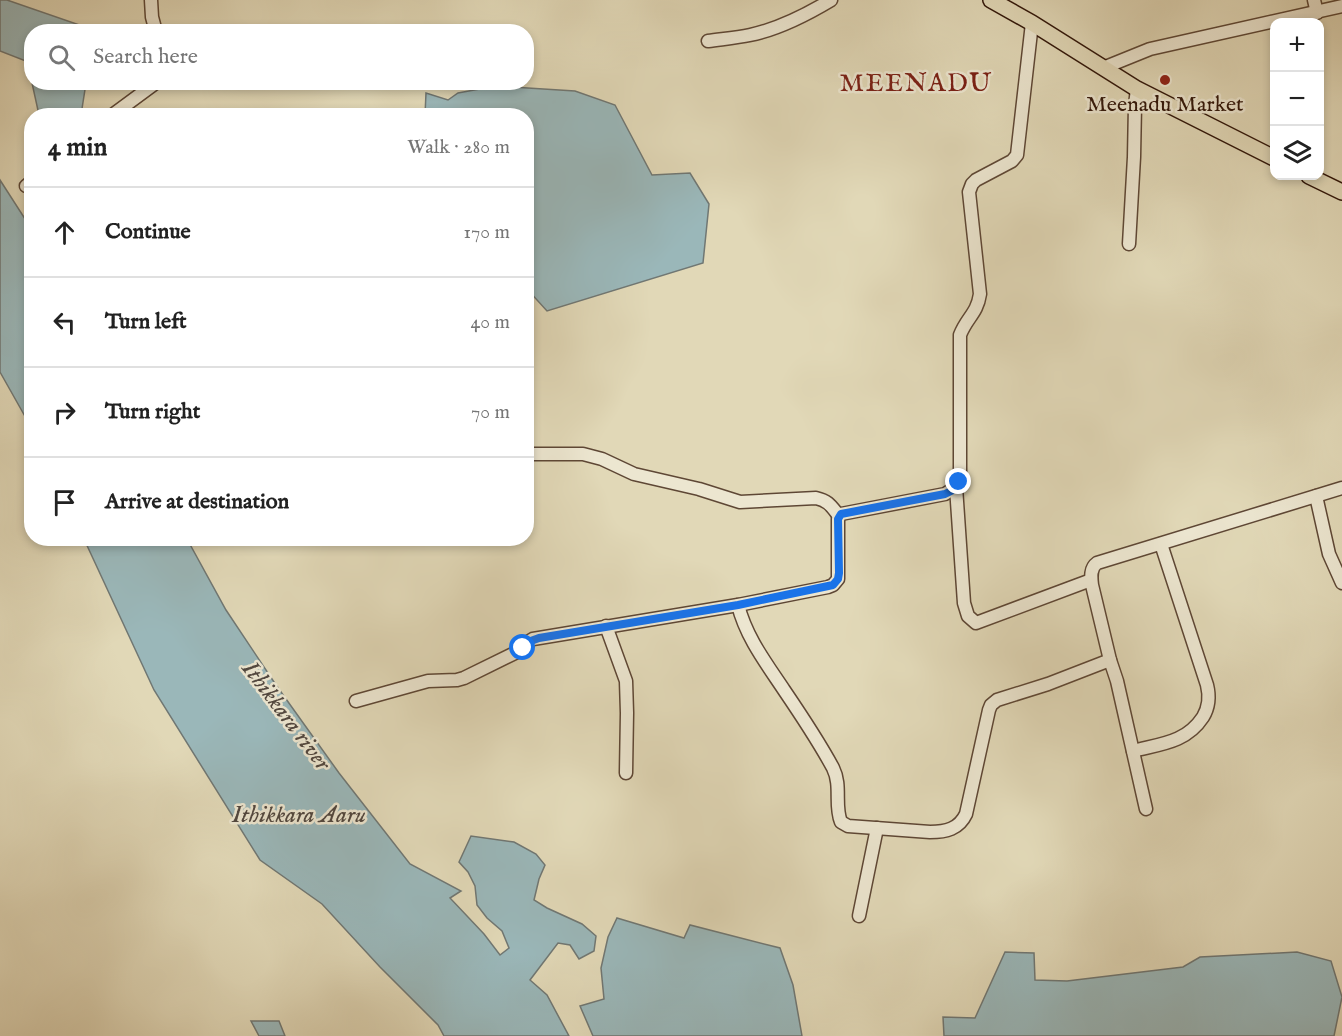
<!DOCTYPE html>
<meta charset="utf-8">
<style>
body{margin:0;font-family:"IM FELL English",serif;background:#f2f2f2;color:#222}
.controls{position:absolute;right:18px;top:18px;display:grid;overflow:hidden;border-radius:12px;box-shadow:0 3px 9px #0003}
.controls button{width:54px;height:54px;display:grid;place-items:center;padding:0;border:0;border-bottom:2px solid #e0e0e0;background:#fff;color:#222;font:30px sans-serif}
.stop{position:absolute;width:18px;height:18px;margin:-14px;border:4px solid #1a73e8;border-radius:50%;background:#fff}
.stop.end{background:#1a73e8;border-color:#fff;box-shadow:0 2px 6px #0008}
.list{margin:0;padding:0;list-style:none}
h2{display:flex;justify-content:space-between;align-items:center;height:78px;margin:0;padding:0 24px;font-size:26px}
h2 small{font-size:20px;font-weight:400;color:#767676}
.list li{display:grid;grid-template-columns:39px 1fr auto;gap:18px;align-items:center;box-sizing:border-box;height:90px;padding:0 24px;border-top:2px solid #e0e0e0}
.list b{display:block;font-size:22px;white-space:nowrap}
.list em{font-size:20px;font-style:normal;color:#767676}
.icon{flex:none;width:33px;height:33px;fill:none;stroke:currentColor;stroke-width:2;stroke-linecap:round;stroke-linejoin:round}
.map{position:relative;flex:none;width:1342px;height:1036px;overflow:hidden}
.search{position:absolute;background:#fff;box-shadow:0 3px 9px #0003;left:24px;top:24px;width:510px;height:66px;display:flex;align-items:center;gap:15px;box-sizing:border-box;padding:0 21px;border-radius:24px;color:#767676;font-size:22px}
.panel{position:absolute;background:#fff;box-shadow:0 3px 9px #0003;left:24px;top:108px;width:510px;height:438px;border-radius:24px}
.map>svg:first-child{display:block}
.water{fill:#9ab7b9;stroke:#707773;stroke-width:1.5}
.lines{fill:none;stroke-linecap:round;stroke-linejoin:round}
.minor-casing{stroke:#5e4735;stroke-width:15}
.major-casing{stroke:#32170a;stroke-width:18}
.minor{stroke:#ece6d0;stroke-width:12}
.major{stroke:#e1d8b7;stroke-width:15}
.route{stroke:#1a73e8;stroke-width:8}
.poi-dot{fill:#8f2418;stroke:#ece6d0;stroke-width:2}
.labels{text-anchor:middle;stroke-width:5;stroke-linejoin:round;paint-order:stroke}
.poi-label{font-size:22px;fill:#32170a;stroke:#ece6d0}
.water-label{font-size:24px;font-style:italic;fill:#51473f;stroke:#ece6d0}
.quarter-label{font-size:26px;letter-spacing:1.5px;fill:#7a1f14;stroke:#ece6d0}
</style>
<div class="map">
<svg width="1342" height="1036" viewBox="0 0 1342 1036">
<rect width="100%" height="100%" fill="#e1d8b7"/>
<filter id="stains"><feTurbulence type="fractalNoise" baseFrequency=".00333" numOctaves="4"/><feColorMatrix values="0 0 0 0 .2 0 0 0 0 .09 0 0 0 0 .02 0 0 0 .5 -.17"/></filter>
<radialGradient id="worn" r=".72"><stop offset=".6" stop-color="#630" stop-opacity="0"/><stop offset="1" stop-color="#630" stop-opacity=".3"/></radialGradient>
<!-- water -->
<g class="water">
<polygon points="0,0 7,0 94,30 94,31 32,32 31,80 31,63 0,51"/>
<polygon points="32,83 86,83 81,115 39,115"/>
<polygon points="496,86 575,91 615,105 652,175 690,173 709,204 703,263 547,311 527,289 526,116 425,115 426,93 448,100 458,93"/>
<polygon points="0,180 29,225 31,233 31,427 0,372"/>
<polygon points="84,539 187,539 226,610 276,685 339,773 410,864 461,891 450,898 484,934 500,955 509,948 502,931 487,918 477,905 475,886 468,872 459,862 471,836 514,842 536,854 545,865 539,879 534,900 547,908 582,924 596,936 594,951 579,959 570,945 558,943 530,980 547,995 569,1036 444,1036 438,1025 380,967 322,904 260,860 154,690"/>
<polygon points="617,918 684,938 690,925 780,948 793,985 802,1036 593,1036 580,1006 604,999 601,968 608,937"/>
<polygon points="1005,952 1034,953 1035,980 1067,981 1183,967 1200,957 1297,952 1331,961 1342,997 1334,1036 944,1036 943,1017 975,1018"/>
<polygon points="251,1021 279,1021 285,1036 259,1036"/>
</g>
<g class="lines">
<defs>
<g id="minor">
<polyline points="151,0 152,17 156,32"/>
<polyline points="1314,0 1317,13"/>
<path d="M 708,41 C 722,39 736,38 750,35 C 779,29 806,15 831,0"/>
<polyline points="1103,68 1150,49 1342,6"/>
<polyline points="111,116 157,82"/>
<polyline points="26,186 32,181"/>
<polyline points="1129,244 1134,157 1135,105 1137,89"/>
<path d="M 526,454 L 583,454 L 602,459 L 634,474 L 699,489 L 740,502 L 816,498 C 829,501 831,506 839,516"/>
<polyline points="956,487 964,603 968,616 976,623 1091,580"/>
<polyline points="1316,496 1329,554 1342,583"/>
<path d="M 738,605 C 746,637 766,663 784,690 C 801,715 819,742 833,768 C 842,786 834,805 841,822 L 848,826 L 930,832 C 946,832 959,829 966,814 L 989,710 L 991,705 L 997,700 L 1048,684 L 1110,660"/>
<polyline points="606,626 626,681 627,713 626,773"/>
<path d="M 356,701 L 428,681 L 457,680 L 464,678 L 519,651 L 528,642 L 533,639 L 738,605 L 828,587 L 833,585 L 838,579 L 838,519 L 841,514 L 945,494 L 956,487 L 960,478 L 960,335 C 967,317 977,314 980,294 L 969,192 L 972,184 L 976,180 L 1012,161 L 1017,155 L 1032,23"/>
<path d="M 1133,751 C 1160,744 1186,743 1203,717 C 1209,707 1210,697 1207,685 L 1161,544"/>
<path d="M 1146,809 L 1117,681 L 1110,660 L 1092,585 C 1091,577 1090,568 1097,563 L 1342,488"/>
<polyline points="859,916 877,828"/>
</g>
<g id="major">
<polyline points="991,0 1032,23 1137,89 1274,158"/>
<polyline points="1309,176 1342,192"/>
</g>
</defs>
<!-- minor casing -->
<use href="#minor" class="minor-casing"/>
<!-- major casing -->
<use href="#major" class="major-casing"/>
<!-- minor -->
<use href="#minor" class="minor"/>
<!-- major -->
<use href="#major" class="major"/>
</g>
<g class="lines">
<!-- route -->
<polyline class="route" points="523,648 528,642 539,638 738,605 833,585 838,579 839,573 838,519 841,514 945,494 951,491 959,482"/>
</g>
<!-- markers -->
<circle class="poi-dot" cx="1165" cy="80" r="6"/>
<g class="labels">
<!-- poi labels -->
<g class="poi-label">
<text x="1165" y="111">Meenadu Market</text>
</g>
<!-- water labels -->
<g class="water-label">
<text transform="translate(287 715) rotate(53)" y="8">Ithikkara river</text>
<text x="299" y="822">Ithikkara Aaru</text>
</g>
<!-- quarter labels -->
<g class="quarter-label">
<text x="916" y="91">MEENADU</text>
</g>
</g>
<rect width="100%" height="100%" filter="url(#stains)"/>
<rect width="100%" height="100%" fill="url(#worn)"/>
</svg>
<div class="controls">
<button>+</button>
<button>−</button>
<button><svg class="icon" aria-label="layers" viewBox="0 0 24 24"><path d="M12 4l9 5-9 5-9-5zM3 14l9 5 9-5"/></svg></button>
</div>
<div class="stop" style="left:523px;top:648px"></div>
<div class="stop end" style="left:959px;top:482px"></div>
<div class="search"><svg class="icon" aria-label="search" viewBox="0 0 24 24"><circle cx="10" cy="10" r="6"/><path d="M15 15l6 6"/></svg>Search here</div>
<section class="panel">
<h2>4 min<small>Walk · 280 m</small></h2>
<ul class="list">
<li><svg class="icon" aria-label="ahead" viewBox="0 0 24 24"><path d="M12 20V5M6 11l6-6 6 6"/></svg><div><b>Continue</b></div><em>170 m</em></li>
<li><svg class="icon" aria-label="left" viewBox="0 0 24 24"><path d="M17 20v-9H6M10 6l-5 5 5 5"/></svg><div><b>Turn left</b></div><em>40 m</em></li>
<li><svg class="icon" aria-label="right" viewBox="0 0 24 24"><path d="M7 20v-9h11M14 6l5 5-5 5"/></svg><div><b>Turn right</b></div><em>70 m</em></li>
<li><svg class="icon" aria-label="arrive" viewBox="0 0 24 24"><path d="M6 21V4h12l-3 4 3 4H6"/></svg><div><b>Arrive at destination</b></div></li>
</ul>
</section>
</div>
